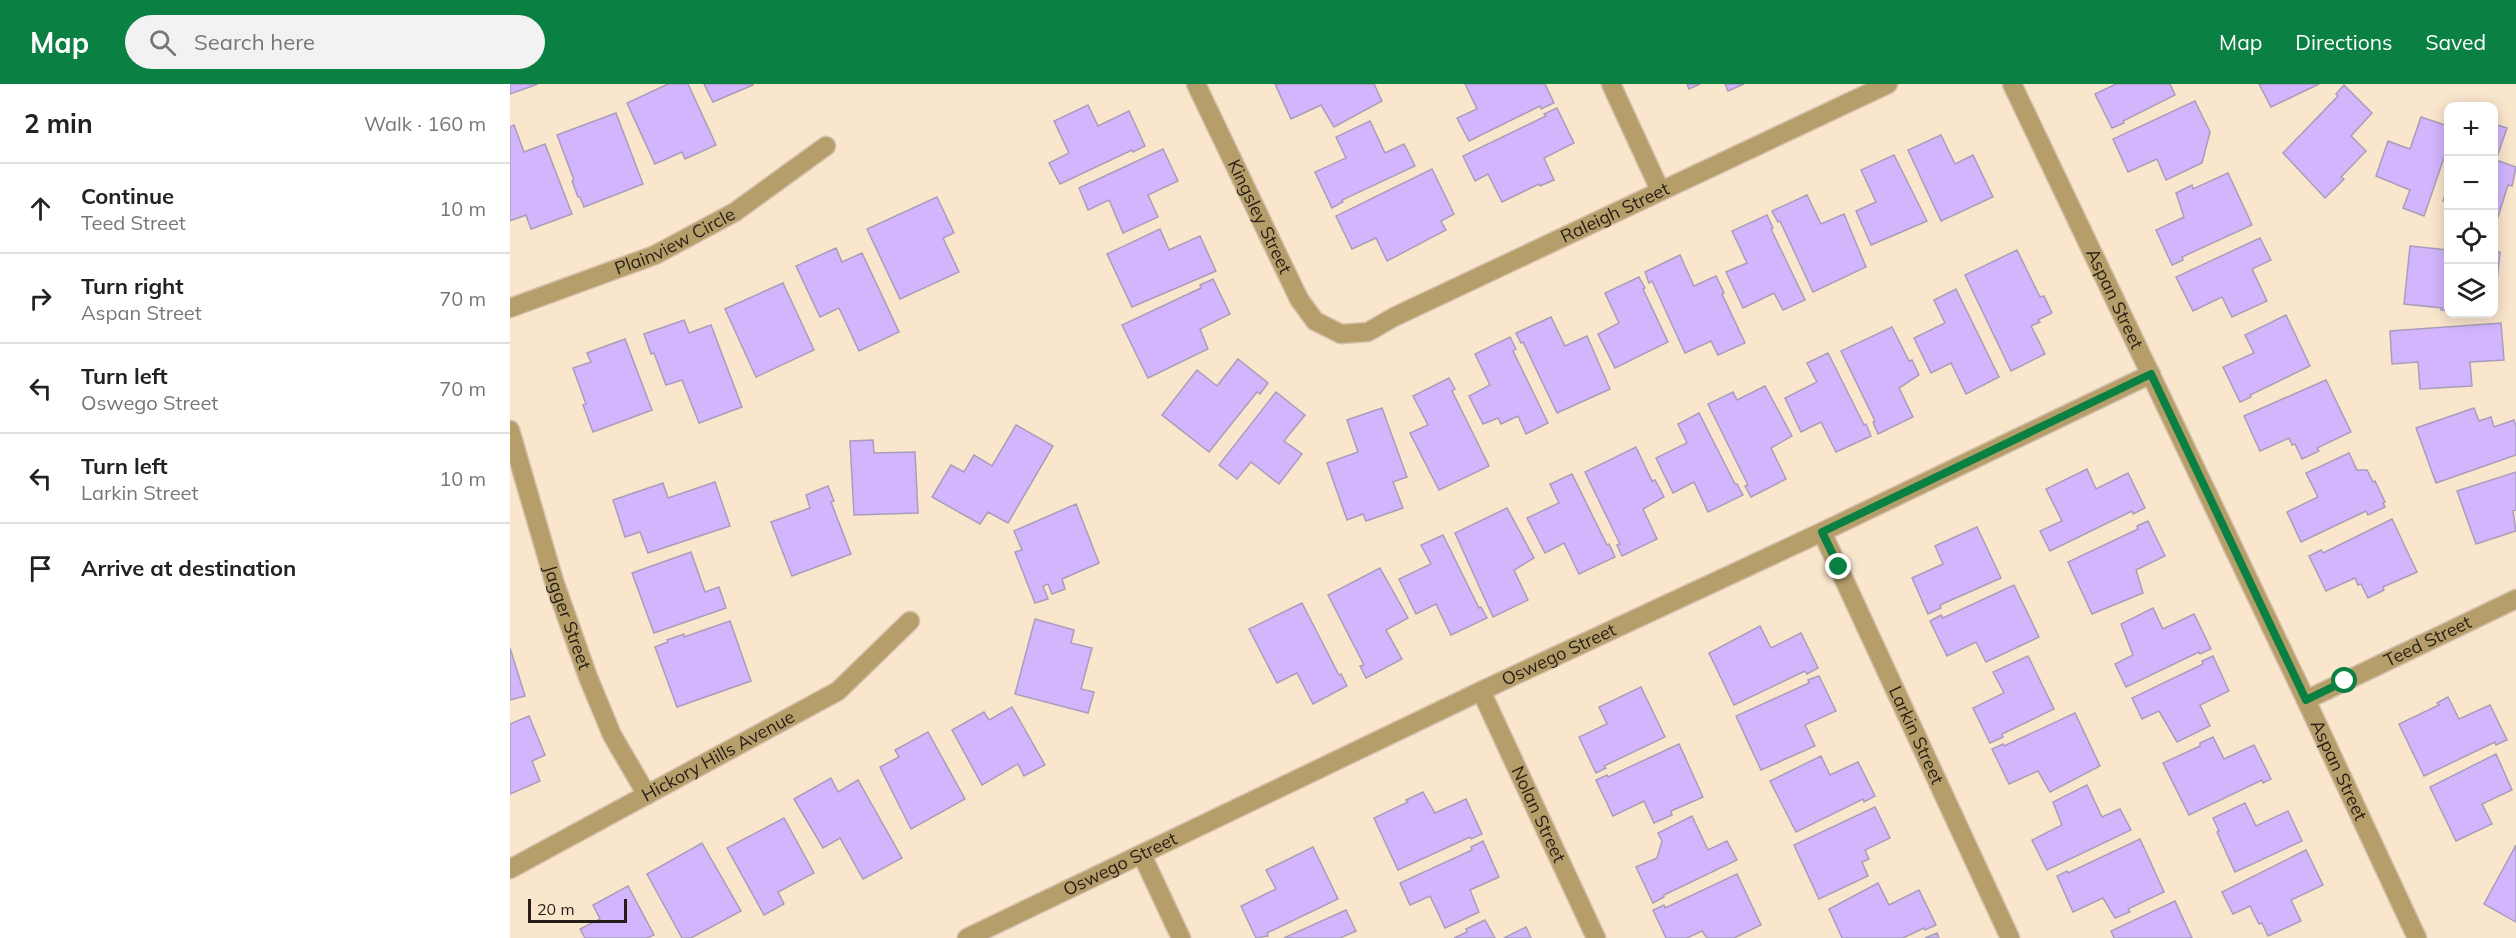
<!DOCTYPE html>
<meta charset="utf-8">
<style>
body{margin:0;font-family:Mulish,sans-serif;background:#f2f2f2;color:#222}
.controls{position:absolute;right:18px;top:18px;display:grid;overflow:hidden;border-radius:12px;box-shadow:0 3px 15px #0003}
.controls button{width:54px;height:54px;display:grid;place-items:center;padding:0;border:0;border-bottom:2px solid #e0e0e0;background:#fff;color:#222;font:30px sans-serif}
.scale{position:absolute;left:18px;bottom:15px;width:99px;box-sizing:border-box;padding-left:6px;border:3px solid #261e16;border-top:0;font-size:16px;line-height:21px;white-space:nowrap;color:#261e16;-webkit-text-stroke:4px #fae5cd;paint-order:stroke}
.stop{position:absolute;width:18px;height:18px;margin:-14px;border:4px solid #0b8043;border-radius:50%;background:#fff}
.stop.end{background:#0b8043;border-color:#fff;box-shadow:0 2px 6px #0008}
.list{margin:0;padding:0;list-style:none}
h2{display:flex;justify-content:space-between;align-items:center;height:78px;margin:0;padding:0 24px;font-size:26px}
h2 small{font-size:20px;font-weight:400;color:#767676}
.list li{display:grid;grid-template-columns:39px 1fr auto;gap:18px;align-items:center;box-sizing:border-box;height:90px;padding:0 24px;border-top:2px solid #e0e0e0}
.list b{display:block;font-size:22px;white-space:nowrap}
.list p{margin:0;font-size:20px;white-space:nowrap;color:#767676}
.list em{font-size:20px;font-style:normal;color:#767676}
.icon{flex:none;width:33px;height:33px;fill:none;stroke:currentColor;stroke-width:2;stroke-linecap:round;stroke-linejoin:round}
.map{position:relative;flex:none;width:2006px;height:854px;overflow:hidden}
header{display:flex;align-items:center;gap:36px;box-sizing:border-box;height:84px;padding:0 30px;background:#0b8043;color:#fff}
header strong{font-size:28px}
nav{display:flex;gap:33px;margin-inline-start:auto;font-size:21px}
.search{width:420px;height:54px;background:#f2f2f2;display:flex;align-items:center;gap:15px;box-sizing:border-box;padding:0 21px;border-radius:33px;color:#767676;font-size:22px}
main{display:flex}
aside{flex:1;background:#fff}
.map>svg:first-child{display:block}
.building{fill:#d2b5fd;stroke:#a89eb9;stroke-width:1.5}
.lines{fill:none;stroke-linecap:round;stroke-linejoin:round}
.street-casing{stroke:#d4c1ac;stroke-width:21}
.street{stroke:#b69e6b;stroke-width:18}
.route{stroke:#0b8043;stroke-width:8}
.labels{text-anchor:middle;stroke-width:5;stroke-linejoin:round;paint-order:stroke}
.street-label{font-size:18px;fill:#261e16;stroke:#fae5cd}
</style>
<header>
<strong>Map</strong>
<div class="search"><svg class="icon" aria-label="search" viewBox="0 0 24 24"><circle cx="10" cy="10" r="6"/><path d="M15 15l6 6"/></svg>Search here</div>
<nav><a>Map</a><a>Directions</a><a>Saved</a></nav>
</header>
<main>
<aside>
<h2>2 min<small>Walk · 160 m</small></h2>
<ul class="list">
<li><svg class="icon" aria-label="ahead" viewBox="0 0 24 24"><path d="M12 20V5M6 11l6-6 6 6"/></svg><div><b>Continue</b><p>Teed Street</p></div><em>10 m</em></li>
<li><svg class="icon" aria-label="right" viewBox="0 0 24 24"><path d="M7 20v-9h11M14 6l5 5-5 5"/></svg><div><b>Turn right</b><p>Aspan Street</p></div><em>70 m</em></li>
<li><svg class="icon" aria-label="left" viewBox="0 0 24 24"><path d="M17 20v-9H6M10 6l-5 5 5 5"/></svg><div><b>Turn left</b><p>Oswego Street</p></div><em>70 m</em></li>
<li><svg class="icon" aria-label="left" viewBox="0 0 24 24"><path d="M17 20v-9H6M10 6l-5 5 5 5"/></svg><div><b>Turn left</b><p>Larkin Street</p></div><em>10 m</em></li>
<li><svg class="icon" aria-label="arrive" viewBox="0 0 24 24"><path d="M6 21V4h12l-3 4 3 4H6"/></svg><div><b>Arrive at destination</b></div></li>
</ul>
</aside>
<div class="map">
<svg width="2006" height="854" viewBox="0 0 2006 854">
<rect width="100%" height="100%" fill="#fae5cd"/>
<!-- building -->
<g class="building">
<polygon points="0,0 28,0 0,10"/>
<polygon points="158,0 178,0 206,61 175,75 172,68 145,80 117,19"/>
<polygon points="194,0 243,0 243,1 203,18"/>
<polygon points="765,0 864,0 872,17 824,43 811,21 781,35"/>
<polygon points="955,0 1035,0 1044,19 1031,25 1030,22 959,57 947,34 967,25"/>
<polygon points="1177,0 1190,0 1179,5"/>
<polygon points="1215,0 1234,0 1218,7"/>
<polygon points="1606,0 1660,0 1665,11 1613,37 1614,39 1602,44 1585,10"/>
<polygon points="1749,0 1809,0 1761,23"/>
<polygon points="1834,1 1862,29 1841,52 1856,67 1831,93 1834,95 1815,114 1773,69 1828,12 1826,10"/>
<polygon points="1685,17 1700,48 1692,79 1656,96 1647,75 1618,88 1603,55"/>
<polygon points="578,21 588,42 619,27 635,62 623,68 622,66 550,100 539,79 559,69 544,37"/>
<polygon points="1047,24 1064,59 1034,74 1044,96 1030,102 1029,100 992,118 978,90 965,97 953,72 1036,32 1034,30"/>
<polygon points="106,29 133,100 74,123 70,113 68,113 62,97 64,96 47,51"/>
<polygon points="1911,33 1938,42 1938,62 1914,132 1893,124 1900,106 1866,92 1878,57 1900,65"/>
<polygon points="860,37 875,69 894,60 905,82 832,116 833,118 822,124 805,88 836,74 826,53"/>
<polygon points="1984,40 1997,44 1986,76 2006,83 2002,102 1998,101 1987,136 1984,135"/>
<polygon points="4,41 14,68 35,60 62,130 21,145 16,131 0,137 0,43"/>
<polygon points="1431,51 1445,80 1463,71 1483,113 1431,137 1398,66"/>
<polygon points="653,65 668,97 638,111 648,133 613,149 599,116 578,126 569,104"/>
<polygon points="1384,71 1417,137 1361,161 1346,127 1366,118 1351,86"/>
<polygon points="922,85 944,130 931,137 936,146 877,177 866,154 842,165 826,132"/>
<polygon points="1718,89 1742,141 1672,173 1673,176 1662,181 1646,146 1674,133 1666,109 1682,101 1683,105"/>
<polygon points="1938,102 1938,119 1933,117"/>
<polygon points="1297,111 1311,140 1334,130 1356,183 1303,208 1270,137 1268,138 1262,127"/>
<polygon points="427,113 444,149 433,154 449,188 390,215 357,145"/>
<polygon points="1257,131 1263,144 1261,145 1295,216 1273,226 1264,209 1233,224 1216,188 1237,179 1222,147"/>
<polygon points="650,145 659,166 690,152 706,187 622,223 597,170"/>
<polygon points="1750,154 1761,176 1742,185 1757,217 1722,233 1712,213 1683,227 1666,193"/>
<polygon points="1900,162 1938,166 1938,227 1931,226 1932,224 1894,220"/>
<polygon points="326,164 332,178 352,169 389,248 349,267 329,224 310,233 286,182"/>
<polygon points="1507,166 1530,213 1534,212 1542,229 1528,236 1530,238 1521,242 1535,270 1501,287 1455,191"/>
<polygon points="1984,167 1990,168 1986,207 1984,206"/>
<polygon points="1170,171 1184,202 1206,192 1214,209 1212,210 1235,259 1208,271 1201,257 1175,269 1142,197 1139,199 1135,188"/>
<polygon points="1129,193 1135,204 1133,205 1158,258 1105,284 1088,250 1109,239 1095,209"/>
<polygon points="703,195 720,230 690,245 698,265 638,294 612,241 691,204 690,201"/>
<polygon points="273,199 304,266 246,293 215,225"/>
<polygon points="1446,205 1489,293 1456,310 1441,279 1421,289 1404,254 1435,239 1424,216"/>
<polygon points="1776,231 1800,282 1740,311 1741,313 1730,318 1713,283 1744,269 1735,251"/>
<polygon points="1041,233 1055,262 1077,252 1100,305 1047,329 1013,258 1011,259 1006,249"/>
<polygon points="174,236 179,249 201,241 232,323 189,339 172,296 156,301 144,269 141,270 134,250"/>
<polygon points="1991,239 1994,276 1960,278 1962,302 1910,305 1908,278 1882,280 1880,247"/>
<polygon points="1382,243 1399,277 1402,276 1409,291 1389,304 1403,333 1368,350 1363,338 1365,337 1331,267"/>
<polygon points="1000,253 1006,265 1003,267 1038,339 1016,350 1008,332 991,340 988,334 973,340 959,312 980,301 965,270"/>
<polygon points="115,255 142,326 83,348 73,321 76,320 63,284 81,278 77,269"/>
<polygon points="1318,269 1354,341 1356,340 1361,352 1326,368 1311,338 1291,348 1275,314 1307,298 1297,279"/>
<polygon points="728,275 758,299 750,310 747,308 699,368 652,331 687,286 707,302"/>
<polygon points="939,294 945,305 942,307 979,382 929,406 900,349 918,341 903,312"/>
<polygon points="1816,296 1841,348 1807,364 1809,367 1792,375 1785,360 1782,361 1779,354 1750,367 1734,332"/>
<polygon points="1255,302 1282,352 1261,364 1276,395 1241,413 1235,402 1238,401 1198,320 1223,308 1227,316"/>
<polygon points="766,308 795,331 774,357 792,370 769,400 741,378 727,395 709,381"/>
<polygon points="872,324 897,393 883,398 893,424 856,437 853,430 837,436 817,379 848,368 837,336"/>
<polygon points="1964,324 1969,337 1981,333 1984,343 2004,336 2006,343 2006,371 1926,399 1906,344"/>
<polygon points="1189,329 1225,400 1227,400 1233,411 1198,428 1184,398 1163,409 1146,374 1177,359 1168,340"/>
<polygon points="506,341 543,362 498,439 478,428 470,440 422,413 441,381 454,388 464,371 482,382"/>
<polygon points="363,356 364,369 405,368 408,429 344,431 340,357"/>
<polygon points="1126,363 1142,397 1145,396 1154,413 1133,425 1147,455 1112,472 1107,461 1110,460 1075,388"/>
<polygon points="1839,369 1847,386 1857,386 1863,398 1865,397 1875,418 1873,419 1875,423 1858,431 1856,427 1791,458 1777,428 1808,413 1796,389"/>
<polygon points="1577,385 1586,405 1618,389 1635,424 1623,430 1622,427 1540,467 1530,447 1552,437 1536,405"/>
<polygon points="2006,388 2006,426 2003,427 2006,447 1966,460 1947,407"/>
<polygon points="1062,390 1097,461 1099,460 1105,473 1069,490 1054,459 1035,469 1017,434 1049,419 1040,400"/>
<polygon points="205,398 220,442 138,469 130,448 115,453 103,416 153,399 158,414"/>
<polygon points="318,402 324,417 321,418 341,470 282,492 261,438 300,424 296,411"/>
<polygon points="566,420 589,479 552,495 555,505 542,510 538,500 533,502 538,515 525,519 505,468 512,466 504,447"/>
<polygon points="997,424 1024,474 1004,486 1018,516 983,533 945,449"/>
<polygon points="1882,435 1907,488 1873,503 1874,506 1858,514 1851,500 1848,501 1845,494 1816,507 1799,472 1811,466 1813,469"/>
<polygon points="1638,437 1655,472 1626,486 1633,509 1582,530 1558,478 1628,445 1627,442"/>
<polygon points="1467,443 1491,494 1430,521 1431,524 1418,530 1402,494 1433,480 1425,462"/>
<polygon points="933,451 969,524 971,523 977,534 941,551 926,520 906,530 889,495 921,480 911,461"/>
<polygon points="181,468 195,508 209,503 216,524 144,549 122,489"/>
<polygon points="870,484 898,534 876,546 892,575 856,594 850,582 854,581 818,511"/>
<polygon points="1504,501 1529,553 1476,578 1466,558 1437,572 1420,537 1431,531 1433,534"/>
<polygon points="792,519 829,591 831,590 837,602 803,620 787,589 767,599 739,545"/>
<polygon points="1643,524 1653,545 1684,530 1701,565 1690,570 1689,568 1616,603 1605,580 1623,571 1611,540"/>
<polygon points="525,535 564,546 561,559 582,564 571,605 584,608 578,629 505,610"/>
<polygon points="220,537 241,597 167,623 145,563 158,558 157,556 174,550 174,553"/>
<polygon points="1250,542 1261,564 1291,549 1308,584 1297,590 1295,587 1224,621 1199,569"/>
<polygon points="0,564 15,612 0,616"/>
<polygon points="1518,572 1544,625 1492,650 1493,653 1480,659 1463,624 1494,609 1483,588"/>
<polygon points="1703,572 1719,607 1690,621 1700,642 1667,658 1649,627 1632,635 1622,614 1693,580 1692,577"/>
<polygon points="1309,592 1326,627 1295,641 1305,662 1251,686 1226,632 1299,599 1298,596"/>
<polygon points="1131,603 1155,653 1094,682 1096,684 1086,689 1069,653 1097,640 1089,623"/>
<polygon points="1938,613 1949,635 1980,621 1997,656 1986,661 1985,658 1914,692 1889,640 1929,621 1927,619"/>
<polygon points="502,623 535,681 514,692 508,680 472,701 442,646 474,628 479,636"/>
<polygon points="1565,629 1590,682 1540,708 1528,687 1499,700 1482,665 1493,660 1494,662"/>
<polygon points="19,632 35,671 22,677 30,697 0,710 0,640"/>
<polygon points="418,648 455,715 401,745 370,683 389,673 385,666"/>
<polygon points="1703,653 1714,675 1744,661 1761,695 1753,699 1752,696 1679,731 1653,679 1690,662 1690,659"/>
<polygon points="1169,660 1193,713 1161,727 1162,731 1144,739 1134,717 1103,732 1086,696 1097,691 1098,693"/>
<polygon points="1986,670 2002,706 1972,720 1982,740 1946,757 1920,703"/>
<polygon points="1311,672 1320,691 1348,678 1365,712 1354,718 1353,715 1286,748 1260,697"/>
<polygon points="321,694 328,708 348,696 392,774 353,795 330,754 313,764 284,715"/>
<polygon points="1577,701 1592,733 1610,725 1621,746 1537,786 1522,756 1552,741 1543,718"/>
<polygon points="913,708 925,729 956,715 972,750 961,755 960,753 888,786 864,734 898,718 896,716"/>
<polygon points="1735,719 1746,742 1778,727 1792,757 1725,788 1707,748 1709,747 1703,734"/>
<polygon points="1365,723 1380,754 1355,766 1359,775 1352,778 1358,792 1309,815 1284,761"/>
<polygon points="1182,732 1198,766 1217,757 1227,776 1154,811 1154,813 1143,819 1126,783 1147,774 1152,757 1148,749"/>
<polygon points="274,734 304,789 268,808 274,820 254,831 217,764"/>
<polygon points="1630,755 1654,808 1618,825 1620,828 1605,834 1593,814 1563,828 1547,792 1557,787 1558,789"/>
<polygon points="973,757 989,793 960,806 969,828 935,844 920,812 900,821 890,799 962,766 961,763"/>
<polygon points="192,759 231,827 181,854 172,854 137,790"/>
<polygon points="2006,761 2006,838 1974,820"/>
<polygon points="803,763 828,815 757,849 758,852 746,854 731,822 766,805 756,786"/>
<polygon points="1796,766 1813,801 1781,816 1791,837 1758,852 1752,839 1749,840 1740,822 1723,830 1712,808"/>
<polygon points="1227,790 1251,841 1224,854 1197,854 1192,847 1177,854 1156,854 1143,826 1154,821 1155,824"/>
<polygon points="1368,799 1379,821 1409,806 1426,841 1415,846 1414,844 1393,854 1332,854 1319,825"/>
<polygon points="118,802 144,851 137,854 75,854 70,845 90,835 83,821"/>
<polygon points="1665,817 1682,854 1604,854 1601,847"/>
<polygon points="836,826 846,847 830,854 774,854"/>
<polygon points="975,836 985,854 944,854 957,848 956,845"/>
<polygon points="1016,843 1021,854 994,854"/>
<polygon points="1427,849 1429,854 1415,854"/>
</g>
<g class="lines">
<defs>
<g id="street">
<path id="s1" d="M 686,0 L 789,215 L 805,237 L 831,250 L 858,248 L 884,233 L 1378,0"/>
<polyline points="1101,0 1150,106"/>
<path id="s2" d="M 1502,0 L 1796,616 L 1907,854"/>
<path id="s3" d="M 0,224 L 145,171 L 225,128 L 316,62"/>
<path id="s4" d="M 0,346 L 44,497 L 78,593 L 102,651 L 137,711"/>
<path id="s5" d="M 1312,448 L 1500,854"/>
<path id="s6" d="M 971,607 L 1086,854"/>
<path id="s7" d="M 1796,616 L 2006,515"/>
<polyline points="632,771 671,854"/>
<path id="s8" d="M 0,785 L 328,607 L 400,537"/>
<path id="s9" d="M 457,854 L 971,607 L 1312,448 L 1641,290"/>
</g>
</defs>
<!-- street casing -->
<use href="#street" class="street-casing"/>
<!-- street -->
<use href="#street" class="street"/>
</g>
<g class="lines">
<!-- route -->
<polyline class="route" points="1329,483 1312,448 1641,290 1796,616 1835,597"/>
</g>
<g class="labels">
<!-- street labels -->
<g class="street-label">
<text dy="6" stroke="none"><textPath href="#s1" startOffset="596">Raleigh Street</textPath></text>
<text dy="6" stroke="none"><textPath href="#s1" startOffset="147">Kingsley Street</textPath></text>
<text dy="6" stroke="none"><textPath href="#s3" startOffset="178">Plainview Circle</textPath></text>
<text dy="6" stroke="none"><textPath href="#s2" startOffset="238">Aspan Street</textPath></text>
<text dy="6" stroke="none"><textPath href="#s4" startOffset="196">Jagger Street</textPath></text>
<text dy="6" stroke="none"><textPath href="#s7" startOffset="135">Teed Street</textPath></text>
<text dy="6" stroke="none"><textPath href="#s9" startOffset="656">Oswego Street</textPath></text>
<text dy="6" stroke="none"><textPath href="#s5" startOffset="224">Larkin Street</textPath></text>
<text dy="6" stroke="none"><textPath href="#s8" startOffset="237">Hickory Hills Avenue</textPath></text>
<text dy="6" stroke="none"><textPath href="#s2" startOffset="760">Aspan Street</textPath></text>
<text dy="6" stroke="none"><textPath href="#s6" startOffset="136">Nolan Street</textPath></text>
<text dy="6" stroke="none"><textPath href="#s9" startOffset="170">Oswego Street</textPath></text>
</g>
</g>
</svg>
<div class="controls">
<button>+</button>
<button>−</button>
<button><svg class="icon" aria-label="locate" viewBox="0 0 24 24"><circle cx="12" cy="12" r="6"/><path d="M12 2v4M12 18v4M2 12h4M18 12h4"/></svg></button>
<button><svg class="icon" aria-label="layers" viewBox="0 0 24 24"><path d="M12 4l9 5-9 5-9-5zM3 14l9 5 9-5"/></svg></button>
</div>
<div class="scale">20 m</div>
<div class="stop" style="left:1835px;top:597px"></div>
<div class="stop end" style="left:1329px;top:483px"></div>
</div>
</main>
